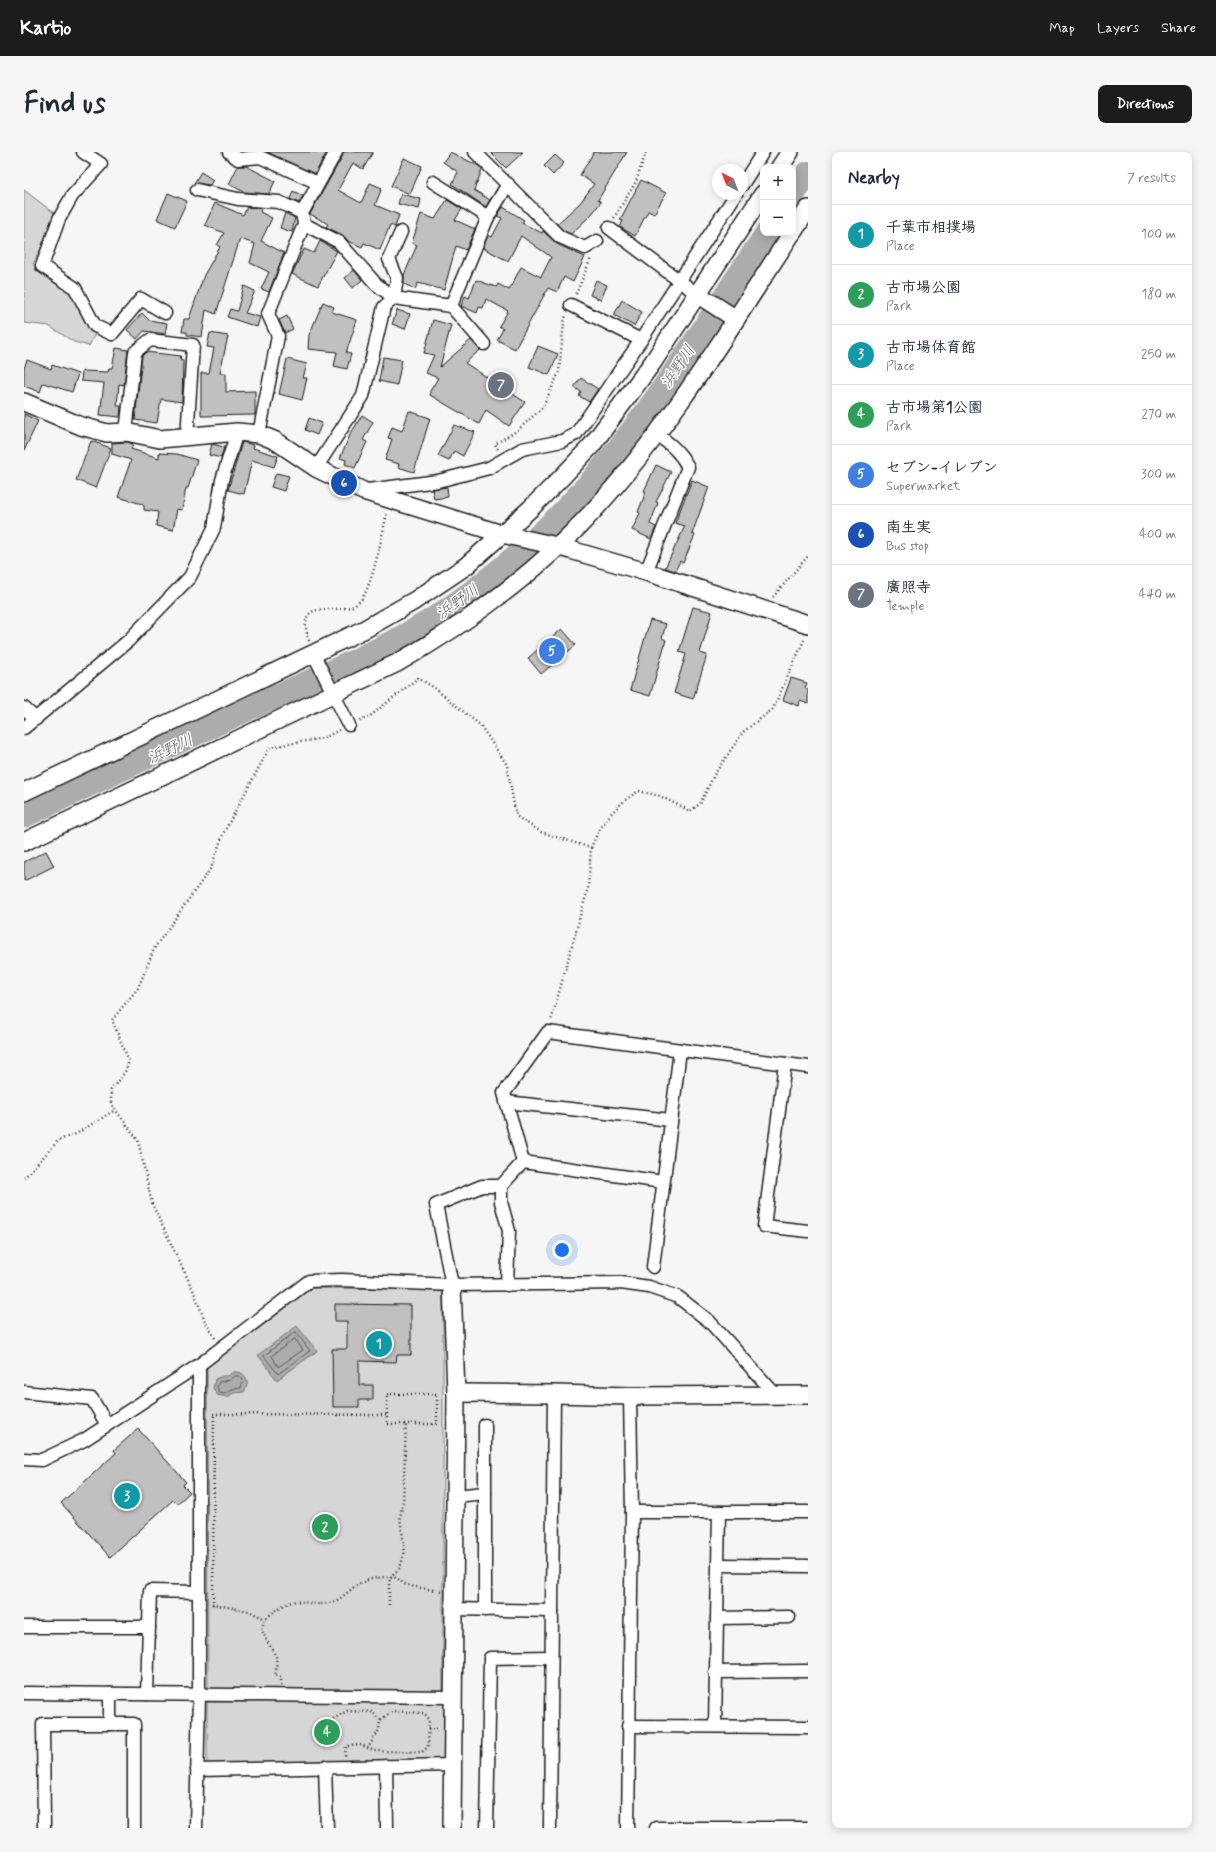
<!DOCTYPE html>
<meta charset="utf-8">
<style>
body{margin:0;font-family:Mynerve,"Klee One",sans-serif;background:#f6f6f7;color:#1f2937}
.controls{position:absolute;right:12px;top:12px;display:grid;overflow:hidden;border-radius:8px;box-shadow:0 2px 10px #0003}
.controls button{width:36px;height:36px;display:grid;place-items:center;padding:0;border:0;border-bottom:1px solid #e0e1e3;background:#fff;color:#1f2937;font:20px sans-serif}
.compass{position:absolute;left:688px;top:12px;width:36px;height:36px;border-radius:50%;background:#fff;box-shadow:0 2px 10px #0003;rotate:318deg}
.you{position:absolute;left:538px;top:1098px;width:14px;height:14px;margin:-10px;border:3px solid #fff;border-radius:50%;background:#1a73e8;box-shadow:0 0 0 6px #1a73e833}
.badge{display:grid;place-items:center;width:26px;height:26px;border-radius:50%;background:#1c1c1c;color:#fff;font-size:13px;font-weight:700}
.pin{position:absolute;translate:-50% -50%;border:2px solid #fff;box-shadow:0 1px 4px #0006}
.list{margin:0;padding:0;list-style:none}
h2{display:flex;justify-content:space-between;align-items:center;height:52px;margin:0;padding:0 16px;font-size:17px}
h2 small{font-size:13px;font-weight:400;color:#747a83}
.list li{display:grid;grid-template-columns:26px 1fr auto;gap:12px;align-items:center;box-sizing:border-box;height:60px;padding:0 16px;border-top:1px solid #e0e1e3}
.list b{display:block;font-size:15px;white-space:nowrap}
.list p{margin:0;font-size:13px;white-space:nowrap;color:#747a83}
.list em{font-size:13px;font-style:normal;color:#747a83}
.map{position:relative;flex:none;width:784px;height:1676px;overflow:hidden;border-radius:8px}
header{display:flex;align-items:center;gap:24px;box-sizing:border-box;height:56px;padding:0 20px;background:#1c1c1c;color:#fff}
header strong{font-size:19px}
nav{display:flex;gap:22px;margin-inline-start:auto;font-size:14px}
.intro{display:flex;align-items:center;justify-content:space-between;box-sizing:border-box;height:96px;padding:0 24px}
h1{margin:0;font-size:28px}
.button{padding:10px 18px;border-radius:8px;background:#1c1c1c;color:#fff;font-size:14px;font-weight:700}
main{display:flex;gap:24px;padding:0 24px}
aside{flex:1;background:#fff;border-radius:8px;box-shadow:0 2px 10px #0003}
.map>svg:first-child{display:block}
.green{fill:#d6d6d6;stroke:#797979}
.water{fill:#acacac;stroke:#727272}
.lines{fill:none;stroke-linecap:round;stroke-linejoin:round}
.shore{stroke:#565656;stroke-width:1}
.river{stroke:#acacac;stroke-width:24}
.building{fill:#c0c0c0;stroke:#1c1c1c}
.street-casing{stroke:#1c1c1c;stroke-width:15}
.secondary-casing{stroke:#1c1c1c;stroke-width:20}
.path{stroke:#1c1c1c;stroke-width:2.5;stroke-dasharray:1 3;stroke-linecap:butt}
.street{stroke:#fff;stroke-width:12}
.secondary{stroke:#fff;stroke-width:17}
.labels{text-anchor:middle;stroke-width:3;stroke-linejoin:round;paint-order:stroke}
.water-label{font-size:16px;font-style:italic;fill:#5d5d5d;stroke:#fff}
</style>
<header>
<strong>Kartio</strong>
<nav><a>Map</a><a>Layers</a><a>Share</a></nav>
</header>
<div class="intro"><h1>Find us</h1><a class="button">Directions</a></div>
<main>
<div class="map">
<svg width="784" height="1676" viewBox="0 0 784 1676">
<rect width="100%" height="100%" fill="#f6f6f6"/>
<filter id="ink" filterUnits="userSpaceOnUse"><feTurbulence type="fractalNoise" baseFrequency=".025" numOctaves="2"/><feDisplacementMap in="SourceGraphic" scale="8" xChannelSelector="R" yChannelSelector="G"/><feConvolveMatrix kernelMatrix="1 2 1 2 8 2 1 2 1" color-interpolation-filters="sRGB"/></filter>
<g filter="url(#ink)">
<!-- green -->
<g class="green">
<polygon points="0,38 34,64 9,112 33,123 47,138 55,156 71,182 65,194 50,190 25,174 0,171"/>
<polygon points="286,1136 419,1137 419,1539 184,1537 183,1214"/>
<polygon points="422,1548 422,1611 183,1612 183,1550"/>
</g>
<!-- water -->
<g class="water">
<polygon points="273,1174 293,1199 253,1228 234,1203"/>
<path d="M 210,1220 C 222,1219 227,1230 220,1240 L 209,1241 L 204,1245 L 193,1243 L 189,1236 L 191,1227 L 199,1224 L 204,1224 Z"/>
</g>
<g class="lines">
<!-- shore -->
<g class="shore">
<polygon points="272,1180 286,1199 254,1222 240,1204"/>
<polygon points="271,1187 279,1198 254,1215 248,1204"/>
<polygon points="211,1224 216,1224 219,1228 217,1236 208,1237 202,1241 195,1240 193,1235 195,1230 206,1228"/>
</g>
<!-- river -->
<g class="river">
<polyline points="769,43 784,21"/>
<path d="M 0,664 C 78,627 155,589 233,553 C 291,527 349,503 404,470 C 449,442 491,407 529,370 C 614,286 676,180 743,81"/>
</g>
</g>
<!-- building -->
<g class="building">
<polygon points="243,0 303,0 291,22"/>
<polygon points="319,0 349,0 339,17 329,11 314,38 337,51 346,31 358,36 351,53 375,63 371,75 366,73 356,98 340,91 338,95 324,89 319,83 302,75 304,72 286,62 318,5"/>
<polygon points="426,0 455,14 458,18 450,38 466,48 462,55 428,32 434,20 419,10"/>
<polygon points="466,0 499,0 482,16"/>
<polygon points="570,0 603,0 574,48 577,50 567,63 547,82 540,79 533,72 556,51 570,32 556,23"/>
<polygon points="531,3 540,11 529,23 520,14"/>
<polygon points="380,6 398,14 386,42 367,34"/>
<polygon points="214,14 222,14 251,29 245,42 220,40 205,32"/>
<polygon points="177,20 189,28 186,33 170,31"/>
<polygon points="617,28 642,41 630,62 624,59 611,84 596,75 599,69 596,68"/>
<polygon points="269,39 279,44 275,51 266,47"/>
<polygon points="144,41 163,49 151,75 133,67"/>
<polygon points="377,42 397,47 395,57 374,52"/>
<polygon points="423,48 438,57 431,68 451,77 442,98 432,94 420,138 394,131 391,137 380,132 380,123 393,93 388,91 397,62 411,67"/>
<polygon points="191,51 219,63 223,55 238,56 236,60 248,66 237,89 260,101 245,140 237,137 245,120 226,111 231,92 216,87 192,162 182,158 178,185 163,183 163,180 158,180 160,167 165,167 180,123 196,95 193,93 200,81 181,73"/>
<polygon points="479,55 500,68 498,71 518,81 519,79 533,92 561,105 549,130 540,125 533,140 524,136 491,197 473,188 479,177 475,174 484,159 462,147 459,156 455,155 453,161 437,154 441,144 445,146 452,128 472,135 474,132 485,138 497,115 517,125 527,105 497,84 484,109 459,96 464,83 468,85 478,66 473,64"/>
<polygon points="261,61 271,66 268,80 256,76"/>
<polygon points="296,89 313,99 294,134 268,122 280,97 290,101"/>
<polygon points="330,118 338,128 329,136 321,126"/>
<polygon points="572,128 583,133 577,148 566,143"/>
<polygon points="220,134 231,139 221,161 236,165 233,175 203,165 206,157 213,159"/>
<polygon points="598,148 618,160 610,174 590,163"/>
<polygon points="299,150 310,155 308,160 333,168 322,201 327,202 323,217 310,214 313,200 284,197 285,183"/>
<polygon points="373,158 386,162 381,177 368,172"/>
<polygon points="118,161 125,168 143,171 141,182 120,179 113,187 103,178"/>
<polygon points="263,164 269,177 261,181 255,168"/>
<polygon points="409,168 427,173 416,215 447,188 456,198 441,211 501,250 485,274 462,258 455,272 406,243 406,239 414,226 402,221 410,203 400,201"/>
<polygon points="186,181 204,184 196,221 202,221 202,240 231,239 231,263 177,264 177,221 185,221 190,196 183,195"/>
<polygon points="514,194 534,202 525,223 505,215"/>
<polygon points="92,196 104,198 100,233 95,232 93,254 97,254 96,265 76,263 80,231 57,229 58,219 84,220 85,216 88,216"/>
<polygon points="122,200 157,204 156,207 159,208 158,250 137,247 133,271 111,268 118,204"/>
<polygon points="359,205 378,208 373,233 355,229"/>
<polygon points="263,207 283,212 279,226 283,226 278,248 255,242"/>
<polygon points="3,208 27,217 28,213 54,222 48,240 19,231 16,240 0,234 0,216"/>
<polygon points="557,226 574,237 565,250 555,244 557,240 550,235"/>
<polygon points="385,259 406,266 390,320 374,315 375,312 361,308 368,287 364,286 368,275 378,279"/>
<polygon points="0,262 14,269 0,299"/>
<polygon points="338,263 349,270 339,288 343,290 331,316 321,312 322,308 316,306 326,283"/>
<polygon points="285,266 298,271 293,283 281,278"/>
<polygon points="430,273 451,280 439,304 430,299 425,309 414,304"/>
<polygon points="67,289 87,296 72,336 52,328"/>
<polygon points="103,290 109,292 107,297 135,306 135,301 153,302 173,308 164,336 162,336 158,358 153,357 149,378 132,374 134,360 120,358 120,354 118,352 94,345 107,308 88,302 88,291"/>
<polygon points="218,290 230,293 229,296 254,304 250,315 228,308 220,342 204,338"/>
<polygon points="188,292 200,295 197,306 185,303"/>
<polygon points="632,313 647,320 632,350 634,351 626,372 632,375 627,387 608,378 616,361 614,360 622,340 620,339"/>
<polygon points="252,321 265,324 260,339 247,335"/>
<polygon points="668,328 685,335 668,382 671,383 659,411 656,409 651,419 641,416 661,374 651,371"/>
<polygon points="423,335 424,345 410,347 408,337"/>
<polygon points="669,455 688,460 676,501 683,503 669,547 650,541 662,502 655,500"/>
<polygon points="626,468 642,472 638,486 642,488 626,544 606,538"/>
<polygon points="538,477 552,493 517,522 504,506"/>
<polygon points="767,526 783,531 781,536 784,538 784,552 776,549 775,554 759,548"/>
<polygon points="22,699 30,714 0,729 0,710"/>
<polygon points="311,1152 387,1153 387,1203 373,1203 372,1210 335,1209 335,1233 349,1233 349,1248 335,1248 335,1255 309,1255 308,1197 323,1197 323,1169 311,1169"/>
<polygon points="114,1277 162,1330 159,1333 166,1340 153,1352 149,1348 86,1405 37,1351 92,1301 90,1298"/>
</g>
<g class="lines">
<defs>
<g id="street">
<polyline points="59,0 77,12 48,44 35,67 18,114 51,136 71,174 88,182 117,147 141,161"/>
<polyline points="205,0 214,7 236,5 294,31"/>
<polyline points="451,0 536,85 561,96 573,89"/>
<polyline points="409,30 464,65"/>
<polyline points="718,33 739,0"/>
<polyline points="173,38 214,47 255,50 278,61 280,72 244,162 254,184 235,282"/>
<polyline points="278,61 312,0"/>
<polyline points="280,72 315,90 352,132 370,146 360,155 339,244 292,316"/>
<polyline points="585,76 673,142"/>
<polyline points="377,80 365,107 373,126 370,146 427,154 460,192"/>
<polyline points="547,153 617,188"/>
<polyline points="427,154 464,65 484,32"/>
<polyline points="102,280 111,200 126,188 169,193 163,286"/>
<polyline points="344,338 414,329 465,316 498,297 538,289 552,282 617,188 712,42"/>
<path d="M 622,420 L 664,315 C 656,300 646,291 631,282"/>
<polyline points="290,503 325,573"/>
<polyline points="0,556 12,567"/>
<polyline points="0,576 104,489 166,425 190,376 198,328 213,280"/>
<polyline points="761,912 740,1074 784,1079"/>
<polyline points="482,950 647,968"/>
<polyline points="499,1010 480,941 524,880 784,915"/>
<polyline points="499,1010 639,1030"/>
<polyline points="477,1034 477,1050 485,1079 483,1133"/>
<polyline points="629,1115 656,898"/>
<polyline points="428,1133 412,1053 458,1034 477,1034 499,1010"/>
<polyline points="0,1240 68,1247 83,1273"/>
<polyline points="461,1273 461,1458"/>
<polyline points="0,1307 18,1308 60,1288 175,1213 285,1129 318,1128 428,1133 597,1131 625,1135 654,1145 685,1169 751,1242"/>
<polyline points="431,1344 461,1341"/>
<polyline points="608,1360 784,1360"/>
<polyline points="695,1413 784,1414"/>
<polyline points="430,1457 528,1459"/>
<polyline points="693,1466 765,1465"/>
<polyline points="0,1475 125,1475"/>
<polyline points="691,1520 784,1519"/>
<polyline points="0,1541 430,1545"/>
<polyline points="123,1542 126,1439 175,1440"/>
<polyline points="86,1572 86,1542"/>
<polyline points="604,1574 784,1575"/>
<polyline points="691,1574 695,1360"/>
<polyline points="362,1614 363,1676"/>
<polyline points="301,1615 303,1676"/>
<polyline points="173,1618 429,1613"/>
<polyline points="20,1676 19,1572 110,1572 110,1676"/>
<polyline points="172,1676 175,1543 175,1213"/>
<polyline points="463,1676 466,1506 527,1505"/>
<polyline points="526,1676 530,1242"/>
<polyline points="604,1676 608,1360 606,1244"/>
<polyline points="632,1676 784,1676"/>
</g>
<g id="secondary">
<polyline points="756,15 766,0"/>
<polyline points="769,80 784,57"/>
<polyline points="673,142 712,167"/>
<polyline points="0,250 57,274 83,281 102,280 136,287 213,280 235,282 252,289 292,316 339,339 478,382 533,394 622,420 784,472"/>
<polyline points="0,640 341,477 390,449 442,414 506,357 539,324 568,293 629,210 739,42"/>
<path d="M 0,690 L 373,511 C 445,470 514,420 570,358 C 647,274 706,175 768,81"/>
<polyline points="432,1241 530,1242 606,1244 784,1243"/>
<polyline points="428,1676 432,1241 428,1133"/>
</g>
</defs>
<!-- street casing -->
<use href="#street" class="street-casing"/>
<!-- secondary casing -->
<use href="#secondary" class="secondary-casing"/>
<!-- path -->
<g class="path">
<polyline points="590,66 612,30 622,0"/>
<polyline points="552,142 567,106"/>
<polyline points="474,297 471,292 494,278 519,255 535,220 540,170 542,163"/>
<polyline points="749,445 784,404"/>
<path d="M 285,489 C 269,438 318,469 336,449 C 349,434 358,382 363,361"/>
<polyline points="336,569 345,565 394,526 409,535 456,573 483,613 492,664 517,680 567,696 564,736 527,869"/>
<path d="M 567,696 C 576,672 592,652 615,639 L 636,644 L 666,659 L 676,652 L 690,623 L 719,580 L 749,557 L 781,486"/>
<polyline points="0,1026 35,988 52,982 91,958"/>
<polyline points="191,1186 181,1169 170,1140 128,1052 114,988 87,952 87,938 101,920 105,909 88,868 114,836 131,795 187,716 199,682 246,595 300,586 315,578"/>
<rect x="363" y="1242" width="50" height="30"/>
<polyline points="189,1262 363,1263"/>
<polyline points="188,1452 225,1459 241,1467"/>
<polyline points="189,1453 190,1262"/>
<polyline points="365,1453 365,1431 367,1424 376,1416 381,1399 376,1366 379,1349 382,1272"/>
<path d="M 257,1533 L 257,1525 L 251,1523 C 252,1518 253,1510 252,1505 C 248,1492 234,1484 240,1469 C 242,1465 248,1462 251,1459 C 276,1440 279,1456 305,1451 C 316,1449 324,1439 333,1433 C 342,1427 355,1425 365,1425 C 373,1424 375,1429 381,1432 C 392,1436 405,1437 417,1439"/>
<polyline points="309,1567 323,1559 349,1560 356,1568 355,1578 344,1596"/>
<polyline points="404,1577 416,1577"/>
<polyline points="321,1604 322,1594 338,1593 350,1599 398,1600 404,1595 405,1567 400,1561 369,1559 356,1568"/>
</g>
<!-- street -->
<use href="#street" class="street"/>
<!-- secondary -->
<use href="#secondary" class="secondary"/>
</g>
</g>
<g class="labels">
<!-- water labels -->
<g class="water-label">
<text transform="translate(653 214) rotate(-56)" y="6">浜野川</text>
<text transform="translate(433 449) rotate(-35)" y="6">浜野川</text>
<text transform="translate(146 596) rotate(-25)" y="6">浜野川</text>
</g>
</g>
</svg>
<div class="controls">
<button>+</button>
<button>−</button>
</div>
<svg class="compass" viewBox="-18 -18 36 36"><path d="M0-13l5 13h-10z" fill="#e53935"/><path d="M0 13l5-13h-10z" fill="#747a83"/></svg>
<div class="you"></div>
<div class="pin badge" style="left:355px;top:1192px;background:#0f9aa8">1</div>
<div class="pin badge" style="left:301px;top:1375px;background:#2e9e5b">2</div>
<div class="pin badge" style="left:103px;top:1344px;background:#0f9aa8">3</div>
<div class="pin badge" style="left:303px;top:1580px;background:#2e9e5b">4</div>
<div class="pin badge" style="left:528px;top:499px;background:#3f7fe0">5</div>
<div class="pin badge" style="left:320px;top:331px;background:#1a4fb4">6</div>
<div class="pin badge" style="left:477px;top:233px;background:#6b7280">7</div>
</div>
<aside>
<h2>Nearby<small>7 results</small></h2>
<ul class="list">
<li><span class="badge" style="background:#0f9aa8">1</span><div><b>千葉市相撲場</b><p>Place</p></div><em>100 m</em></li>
<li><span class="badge" style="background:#2e9e5b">2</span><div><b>古市場公園</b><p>Park</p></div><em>180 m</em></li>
<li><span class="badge" style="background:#0f9aa8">3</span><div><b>古市場体育館</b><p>Place</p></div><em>250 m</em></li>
<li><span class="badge" style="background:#2e9e5b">4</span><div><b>古市場第1公園</b><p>Park</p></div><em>270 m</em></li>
<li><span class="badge" style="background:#3f7fe0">5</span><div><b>セブン-イレブン</b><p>Supermarket</p></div><em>300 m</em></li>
<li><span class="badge" style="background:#1a4fb4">6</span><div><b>南生実</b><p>Bus stop</p></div><em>400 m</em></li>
<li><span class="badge" style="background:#6b7280">7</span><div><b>廣照寺</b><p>Temple</p></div><em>440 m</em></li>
</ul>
</aside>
</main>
